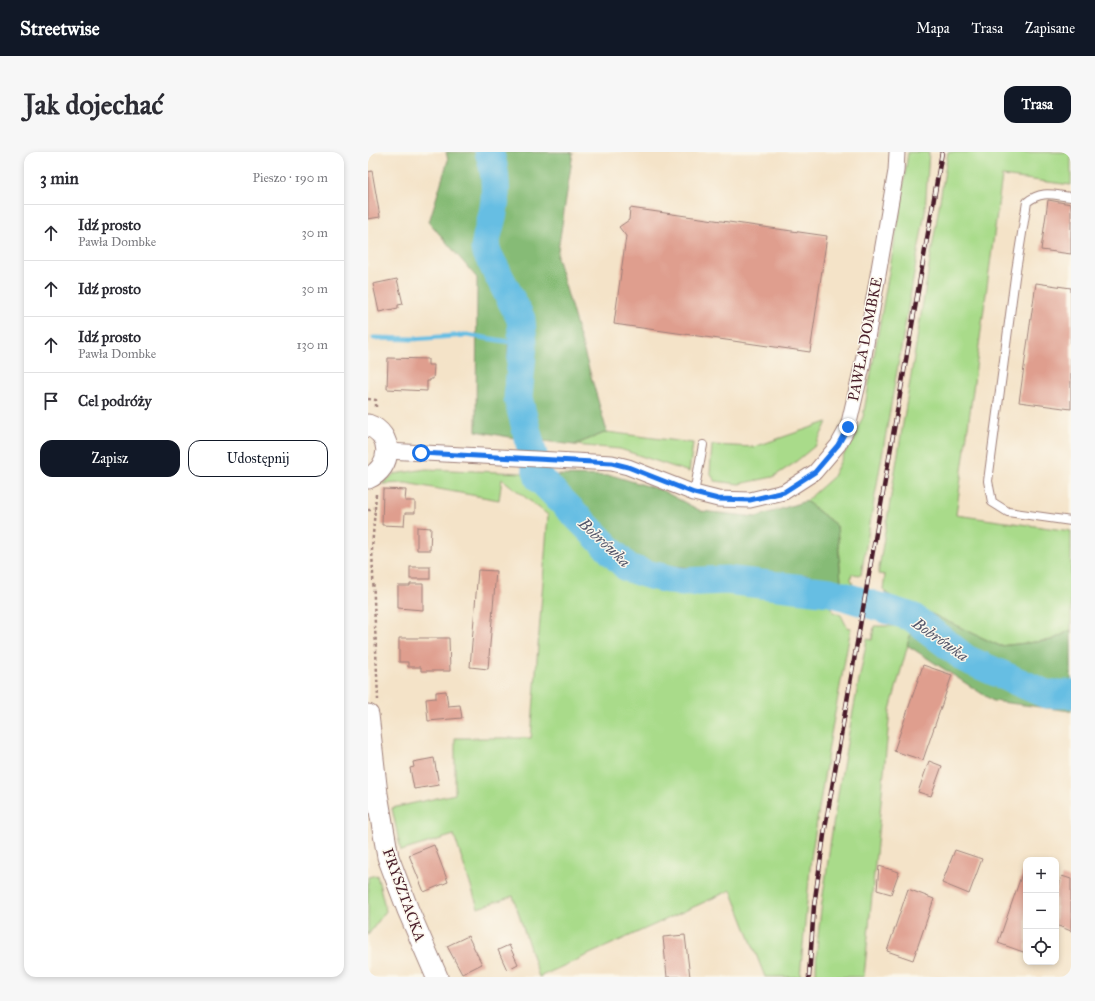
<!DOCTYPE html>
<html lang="pl">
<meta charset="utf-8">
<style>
body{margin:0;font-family:"IM FELL Great Primer",serif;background:#f7f7f7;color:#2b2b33}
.controls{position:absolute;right:12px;bottom:12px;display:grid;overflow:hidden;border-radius:8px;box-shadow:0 2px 6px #0003}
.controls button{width:36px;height:36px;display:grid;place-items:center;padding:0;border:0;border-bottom:1px solid #e1e1e2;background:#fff;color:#2b2b33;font:20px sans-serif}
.stop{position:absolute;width:12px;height:12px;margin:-9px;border:3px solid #1a73e8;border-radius:50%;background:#fff}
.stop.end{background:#1a73e8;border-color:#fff;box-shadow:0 1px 4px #0008}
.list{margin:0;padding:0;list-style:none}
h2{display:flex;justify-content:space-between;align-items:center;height:52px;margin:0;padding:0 16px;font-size:17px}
h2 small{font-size:13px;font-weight:400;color:#7c7c81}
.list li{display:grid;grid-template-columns:26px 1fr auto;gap:12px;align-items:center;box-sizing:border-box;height:56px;padding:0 16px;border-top:1px solid #e1e1e2}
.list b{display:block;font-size:15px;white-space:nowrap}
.list p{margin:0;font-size:13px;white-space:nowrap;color:#7c7c81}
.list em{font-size:13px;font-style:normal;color:#7c7c81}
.actions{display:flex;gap:8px;padding:12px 16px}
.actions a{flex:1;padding:9px 0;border:1px solid #111827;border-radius:12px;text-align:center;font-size:14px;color:#111827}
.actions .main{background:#111827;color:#fff}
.icon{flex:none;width:22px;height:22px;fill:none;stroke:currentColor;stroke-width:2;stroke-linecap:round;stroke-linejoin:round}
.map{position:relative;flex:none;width:703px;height:825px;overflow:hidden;border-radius:12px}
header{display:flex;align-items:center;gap:24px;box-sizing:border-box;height:56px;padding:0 20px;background:#111827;color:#fff}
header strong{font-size:19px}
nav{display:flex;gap:22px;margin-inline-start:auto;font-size:14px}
.intro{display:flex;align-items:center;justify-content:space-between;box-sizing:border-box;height:96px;padding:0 24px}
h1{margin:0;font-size:28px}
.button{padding:10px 18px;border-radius:12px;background:#111827;color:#fff;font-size:14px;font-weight:700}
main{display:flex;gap:24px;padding:0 24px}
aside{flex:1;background:#fff;border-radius:12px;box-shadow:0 2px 6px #0003}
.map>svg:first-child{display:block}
.green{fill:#a9db8a;stroke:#7a7d5a}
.forest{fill:#86bb76;stroke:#686d50}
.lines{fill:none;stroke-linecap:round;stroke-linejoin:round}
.stream{stroke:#66bee3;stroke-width:5}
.river{stroke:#66bee3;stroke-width:29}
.building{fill:#df9e8e}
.lane-casing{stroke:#9f817a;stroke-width:10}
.street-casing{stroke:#9f817a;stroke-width:17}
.secondary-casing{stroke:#9f817a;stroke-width:23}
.path{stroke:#9f817a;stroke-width:2.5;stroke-dasharray:3 3;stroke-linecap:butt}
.lane{stroke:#fff;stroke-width:8}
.street{stroke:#fff;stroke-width:15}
.secondary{stroke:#fff;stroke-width:21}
.rail-casing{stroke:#4a1f2b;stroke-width:4.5}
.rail{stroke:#fbf7ec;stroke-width:3;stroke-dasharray:9;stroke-linecap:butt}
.route{stroke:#1a73e8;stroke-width:5}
.labels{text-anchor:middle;stroke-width:3;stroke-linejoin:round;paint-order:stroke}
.street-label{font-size:15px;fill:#4a1f2b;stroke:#fbf7ec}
.water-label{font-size:16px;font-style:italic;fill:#54576b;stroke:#fbf7ec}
</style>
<header>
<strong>Streetwise</strong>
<nav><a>Mapa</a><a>Trasa</a><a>Zapisane</a></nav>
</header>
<div class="intro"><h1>Jak dojechać</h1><a class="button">Trasa</a></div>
<main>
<aside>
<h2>3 min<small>Pieszo · 190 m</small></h2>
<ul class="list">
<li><svg class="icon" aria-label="ahead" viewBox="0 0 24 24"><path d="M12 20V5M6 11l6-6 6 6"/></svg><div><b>Idź prosto</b><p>Pawła Dombke</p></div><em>30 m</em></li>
<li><svg class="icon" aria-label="ahead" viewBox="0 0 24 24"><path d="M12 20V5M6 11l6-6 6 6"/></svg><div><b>Idź prosto</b></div><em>30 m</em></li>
<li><svg class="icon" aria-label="ahead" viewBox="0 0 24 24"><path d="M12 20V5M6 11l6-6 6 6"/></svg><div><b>Idź prosto</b><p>Pawła Dombke</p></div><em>130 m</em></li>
<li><svg class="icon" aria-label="arrive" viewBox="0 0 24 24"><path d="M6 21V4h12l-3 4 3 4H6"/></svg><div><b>Cel podróży</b></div></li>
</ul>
<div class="actions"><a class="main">Zapisz</a><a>Udostępnij</a></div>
</aside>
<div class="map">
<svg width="703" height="825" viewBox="0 0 703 825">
<rect width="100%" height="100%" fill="#fbf7ec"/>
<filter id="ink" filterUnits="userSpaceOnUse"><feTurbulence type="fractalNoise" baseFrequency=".025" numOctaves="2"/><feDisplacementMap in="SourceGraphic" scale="8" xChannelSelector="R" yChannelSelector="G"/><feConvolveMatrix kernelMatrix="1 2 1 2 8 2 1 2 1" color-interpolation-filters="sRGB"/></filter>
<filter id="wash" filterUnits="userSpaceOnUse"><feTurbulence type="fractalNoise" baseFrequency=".012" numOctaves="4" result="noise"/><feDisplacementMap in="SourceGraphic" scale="16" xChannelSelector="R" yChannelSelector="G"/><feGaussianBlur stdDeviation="0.9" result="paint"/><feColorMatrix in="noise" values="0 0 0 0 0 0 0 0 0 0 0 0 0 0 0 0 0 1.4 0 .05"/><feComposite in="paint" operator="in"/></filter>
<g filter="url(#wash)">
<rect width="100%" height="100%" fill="#f4e3c8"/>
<!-- green -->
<g class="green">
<polygon points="540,0 561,0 557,60 493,423 484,422 483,427 485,433 473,430 469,374 438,349 464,326 495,265 532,59"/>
<path d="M 580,0 L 703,0 L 703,33 L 634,24 L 588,363 L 703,379 L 703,478 L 684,488 L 632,494 L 550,456 L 522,558 L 496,825 L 448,825 C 448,791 453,756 458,723 C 468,643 484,565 499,487 L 504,488 L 506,474 L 528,474 L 533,450 L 518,441 L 515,437 L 517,423 L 510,422 Z"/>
<polygon points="459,270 448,293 425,312 405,325 371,332 347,329 342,321 344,293 386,295"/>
<polygon points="239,280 325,291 321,320 252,297 206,293"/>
<path d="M 58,317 L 155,321 L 252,422 L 291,436 L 356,435 L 452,445 C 459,449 464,451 465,460 L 473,463 L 479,475 L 483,476 L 463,582 L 443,706 L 432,825 L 397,825 L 363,738 L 171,825 L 145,744 L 110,756 L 86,683 L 33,699 L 24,656 L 87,642 L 87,586 L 163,586 L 180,363 L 134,327 L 131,348 L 38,331 L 14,332 L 26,322 Z"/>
<polygon points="9,723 18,759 0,783 0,725"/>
</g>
<!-- forest -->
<g class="forest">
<polygon points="78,0 111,0 122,44 104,92 119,109 141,165 139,237 147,286 108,279 109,126 61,70 80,8"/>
<polygon points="130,0 200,0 205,1 189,105 239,280 206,293 168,288 161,240 161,167 128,98 133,59 135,12"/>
<polygon points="181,323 246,324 293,338 333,359 388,365 438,349 469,374 473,430 439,423 353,419 277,411 239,382"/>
<polygon points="551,456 632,494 684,488 703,478 703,559 625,549 539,493"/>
</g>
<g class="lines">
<!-- stream -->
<polyline class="stream" points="6,186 45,187 99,183 155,192"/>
<!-- river -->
<path class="river" d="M 121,0 C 128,18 129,42 125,61 C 122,74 118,85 117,97 L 153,167 L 155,192 L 150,246 L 171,326 L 260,416 L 282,423 L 314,430 L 358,428 L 462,440 L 544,465 L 598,507 L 678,542 L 703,542"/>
</g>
<g id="blocks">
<!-- building -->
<g class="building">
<polygon points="4,19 12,65 0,67 0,20"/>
<polygon points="680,48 703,52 703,102 673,98"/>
<polygon points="262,56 459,84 442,200 246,172 258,84 251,75 261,68"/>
<polygon points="29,127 35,152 30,153 30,156 11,160 5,132"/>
<polygon points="668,131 703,136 703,257 651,250"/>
<polygon points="20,206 60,207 60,213 66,213 65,227 62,227 62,229 59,229 59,239 19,237"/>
<polygon points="15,337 38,338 37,349 47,349 47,361 37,361 36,374 14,373"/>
<polygon points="49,375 63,376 62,398 49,398"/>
<rect x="42" y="415" width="20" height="12"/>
<polygon points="110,418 128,419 120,517 102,515"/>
<polygon points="42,432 55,432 55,458 30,456 30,434 42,434"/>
<polygon points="31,486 81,486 82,519 53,519 53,515 40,515 40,510 31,510"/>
<polygon points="555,513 584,523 555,608 526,599"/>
<polygon points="78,539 80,554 92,553 94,566 60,569 58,547 68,546 68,540"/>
<polygon points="66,606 71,633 46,637 42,616 46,615 45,610"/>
<polygon points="561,609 574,614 563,644 550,640"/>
<polygon points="66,693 80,730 56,740 41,703"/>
<polygon points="587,698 614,707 601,742 574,731"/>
<polygon points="658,710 658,801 630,791"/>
<polygon points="511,714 531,720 523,742 509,738"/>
<polygon points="694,724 703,727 703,779 688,773 688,742"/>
<polygon points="540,737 566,747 545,808 519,799"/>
<polygon points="317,783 322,825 299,825 295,785"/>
<polygon points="100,784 114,812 94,822 79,794"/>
<polygon points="141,793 150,812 139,818 130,798"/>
</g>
</g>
</g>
<g filter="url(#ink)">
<use href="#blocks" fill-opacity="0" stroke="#9f817a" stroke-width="1"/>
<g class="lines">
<defs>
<g id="lane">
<path d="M 703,45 C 685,43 674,38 659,50 L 647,125 L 620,329 L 624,350 L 640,360 L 703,369"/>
<polyline points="326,341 335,293"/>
</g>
<polyline id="street" points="19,299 244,311 260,315 326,341 350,347 382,348 416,340 447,320 470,293 480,275 494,215 528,19 529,0"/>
<g id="secondary">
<path d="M 0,273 C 26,282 24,316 0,326"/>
<polyline points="0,563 9,642 20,705 40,758 69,825"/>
</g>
</defs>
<!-- lane casing -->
<use href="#lane" class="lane-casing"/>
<!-- street casing -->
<use href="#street" class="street-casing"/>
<!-- secondary casing -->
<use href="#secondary" class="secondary-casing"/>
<!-- path -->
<g class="path">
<polyline points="0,247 8,248 8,257"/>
<polyline points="8,342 4,397 10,548"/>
<polyline points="0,358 7,358"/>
</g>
<!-- lane -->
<use href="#lane" class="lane"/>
<!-- street -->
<use href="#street" class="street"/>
<!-- secondary -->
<use href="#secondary" class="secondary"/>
<defs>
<polyline id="rail" points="441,825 446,754 457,676 574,0"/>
</defs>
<!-- rail casing -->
<use href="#rail" class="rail-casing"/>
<!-- rail -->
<use href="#rail" class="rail"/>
</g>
</g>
<g class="lines" filter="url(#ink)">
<!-- route -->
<polyline class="route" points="53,301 244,311 260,315 326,341 350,347 382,348 416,340 447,320 470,293 480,275"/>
</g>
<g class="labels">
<!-- street labels -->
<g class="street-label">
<text transform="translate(497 187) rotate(-79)" y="5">PAWŁA DOMBKE</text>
<text transform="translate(36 743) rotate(70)" y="5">FRYSZTACKA</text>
</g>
<!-- water labels -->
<g class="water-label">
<text transform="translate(237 390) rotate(43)" y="6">Bobrówka</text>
<text transform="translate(573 487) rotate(35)" y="6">Bobrówka</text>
</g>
</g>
</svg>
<div class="controls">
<button>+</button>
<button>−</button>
<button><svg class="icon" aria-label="locate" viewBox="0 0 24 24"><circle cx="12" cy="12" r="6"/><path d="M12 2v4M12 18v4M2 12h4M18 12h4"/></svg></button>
</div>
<div class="stop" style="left:53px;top:301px"></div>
<div class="stop end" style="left:480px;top:275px"></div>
</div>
</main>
